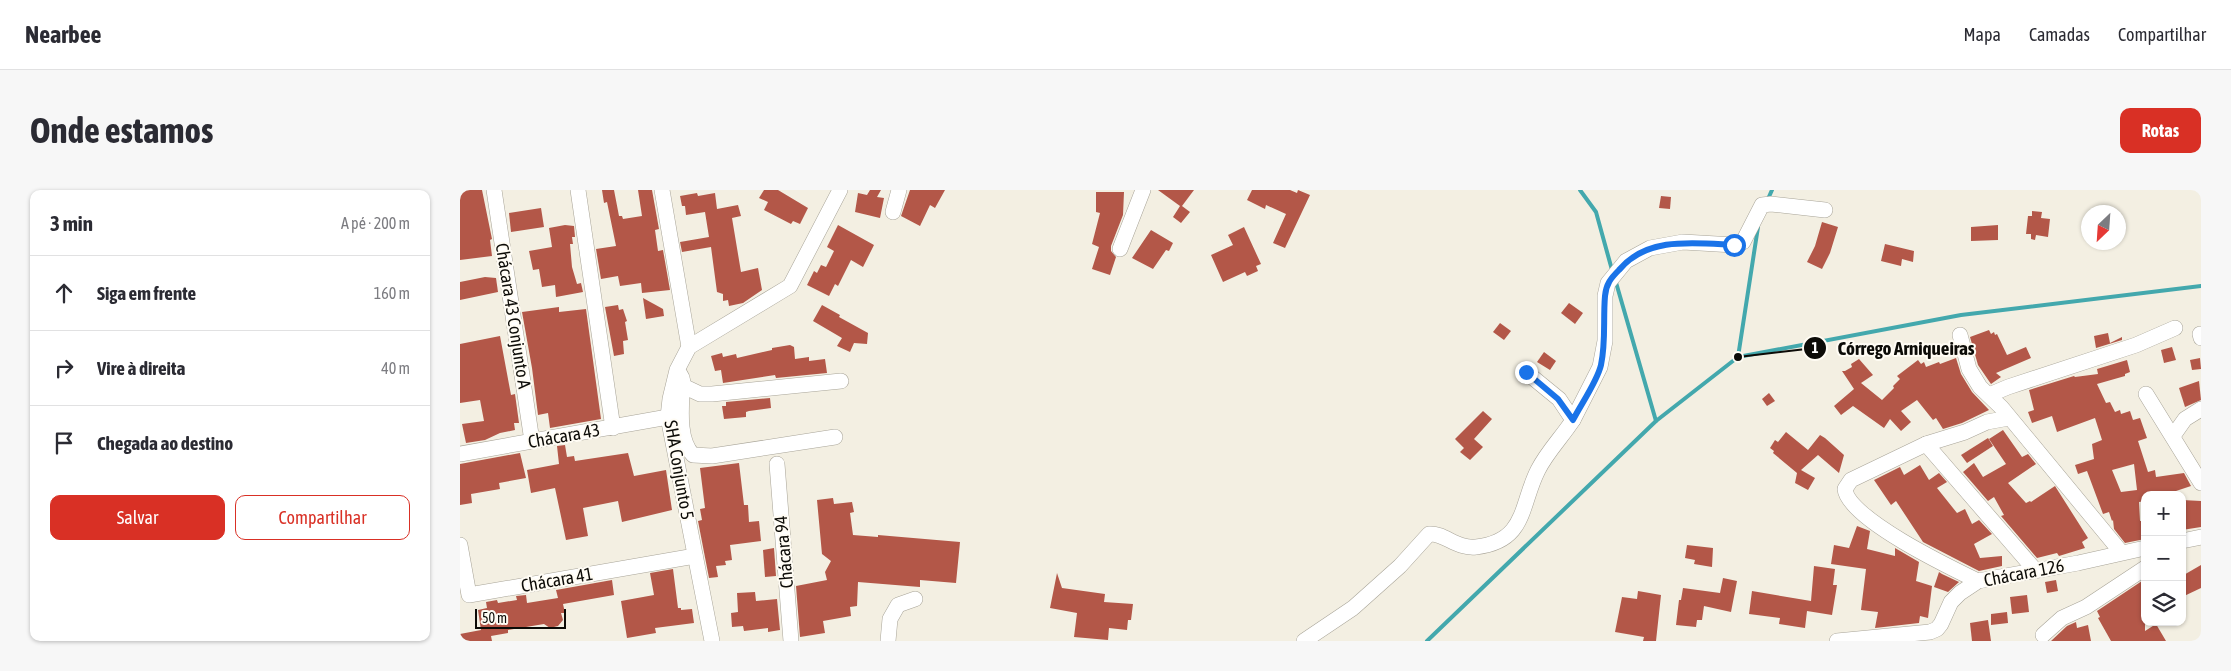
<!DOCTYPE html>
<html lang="pt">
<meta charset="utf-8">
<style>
body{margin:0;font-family:"Asap Condensed",sans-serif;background:#f7f7f7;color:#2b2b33}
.controls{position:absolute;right:15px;bottom:15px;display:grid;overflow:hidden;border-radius:10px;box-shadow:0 1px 4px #0004}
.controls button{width:45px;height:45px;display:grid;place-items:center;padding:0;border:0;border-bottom:1px solid #e1e1e2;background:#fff;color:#2b2b33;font:25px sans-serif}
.compass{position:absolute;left:1621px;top:15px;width:45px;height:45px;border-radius:50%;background:#fff;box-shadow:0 1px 4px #0004;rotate:205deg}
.scale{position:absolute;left:15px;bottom:12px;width:91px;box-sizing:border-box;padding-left:5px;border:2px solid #0c0b07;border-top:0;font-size:14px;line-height:18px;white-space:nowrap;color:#0c0b07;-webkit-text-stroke:4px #fffcf4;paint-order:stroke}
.stop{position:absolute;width:15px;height:15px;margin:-11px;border:4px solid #1a73e8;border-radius:50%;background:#fff}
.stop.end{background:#1a73e8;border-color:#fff;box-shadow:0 1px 5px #0008}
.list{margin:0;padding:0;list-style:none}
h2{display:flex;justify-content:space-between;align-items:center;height:65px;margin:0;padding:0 20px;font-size:21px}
h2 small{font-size:16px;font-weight:400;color:#7c7c81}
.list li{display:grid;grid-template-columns:32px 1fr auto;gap:15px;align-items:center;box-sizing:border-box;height:75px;padding:0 20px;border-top:1px solid #e1e1e2}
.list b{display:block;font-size:19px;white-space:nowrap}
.list em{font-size:16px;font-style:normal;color:#7c7c81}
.actions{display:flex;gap:10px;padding:15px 20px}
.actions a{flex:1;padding:11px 0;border:1px solid #d93025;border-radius:10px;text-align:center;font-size:18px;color:#d93025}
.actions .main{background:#d93025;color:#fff}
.icon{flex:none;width:28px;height:28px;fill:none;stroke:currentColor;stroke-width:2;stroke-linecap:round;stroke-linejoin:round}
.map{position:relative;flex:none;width:1741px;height:451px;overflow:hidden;border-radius:10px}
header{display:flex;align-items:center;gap:30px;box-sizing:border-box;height:70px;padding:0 25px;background:#fff;border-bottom:1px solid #e1e1e2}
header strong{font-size:24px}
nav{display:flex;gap:28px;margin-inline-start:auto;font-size:18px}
.intro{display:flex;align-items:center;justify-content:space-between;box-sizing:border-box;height:120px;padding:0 30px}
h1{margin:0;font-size:35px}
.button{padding:12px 22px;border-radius:10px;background:#d93025;color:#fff;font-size:18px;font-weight:700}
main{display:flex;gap:30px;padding:0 30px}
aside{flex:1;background:#fff;border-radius:10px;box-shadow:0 1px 4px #0004}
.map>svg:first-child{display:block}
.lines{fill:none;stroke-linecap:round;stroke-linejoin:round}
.stream{stroke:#43a8ad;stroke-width:4}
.building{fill:#b35748;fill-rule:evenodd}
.minor-casing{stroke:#a8a498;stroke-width:16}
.minor{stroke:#fff;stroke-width:15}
.route{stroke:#1a73e8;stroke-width:6}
.labels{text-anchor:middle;stroke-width:4;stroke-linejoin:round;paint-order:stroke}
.street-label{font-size:18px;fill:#0c0b07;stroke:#fffcf4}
.leader{fill:none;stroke:#0c0b07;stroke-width:2}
.callout-dot{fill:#0c0b07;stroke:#fffcf4;stroke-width:2}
.mark-label{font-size:15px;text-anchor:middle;font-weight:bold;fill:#fff}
.callout-label{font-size:19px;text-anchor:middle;font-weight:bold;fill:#0c0b07;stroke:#fffcf4;stroke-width:4;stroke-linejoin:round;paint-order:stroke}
</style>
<header>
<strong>Nearbee</strong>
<nav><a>Mapa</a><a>Camadas</a><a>Compartilhar</a></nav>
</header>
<div class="intro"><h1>Onde estamos</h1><a class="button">Rotas</a></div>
<main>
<aside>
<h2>3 min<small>A pé · 200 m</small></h2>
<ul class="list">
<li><svg class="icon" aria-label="ahead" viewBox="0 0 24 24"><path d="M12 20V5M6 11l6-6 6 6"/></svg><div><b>Siga em frente</b></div><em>160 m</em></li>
<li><svg class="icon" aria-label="right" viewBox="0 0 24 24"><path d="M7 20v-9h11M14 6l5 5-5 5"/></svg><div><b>Vire à direita</b></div><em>40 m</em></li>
<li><svg class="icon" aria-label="arrive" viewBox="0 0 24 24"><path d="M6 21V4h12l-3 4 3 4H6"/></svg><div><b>Chegada ao destino</b></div></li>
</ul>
<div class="actions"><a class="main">Salvar</a><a>Compartilhar</a></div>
</aside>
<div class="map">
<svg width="1741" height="451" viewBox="0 0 1741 451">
<rect width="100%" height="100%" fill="#f3efe2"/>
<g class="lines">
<!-- stream -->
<g class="stream">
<polyline points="1120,0 1136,22 1152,80"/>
<polyline points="1308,9 1312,0"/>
<polyline points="1155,89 1196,231"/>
<polyline points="1278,167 1298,37"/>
<polyline points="967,451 1196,231 1278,167 1501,125 1741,96"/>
</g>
</g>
<!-- building -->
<g class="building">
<polygon points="0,0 22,0 32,49 30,50 32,66 0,70"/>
<polygon points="142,0 154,0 159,26 162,26 163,29 182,26 178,0 192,0 199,39 195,40 198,61 203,60 210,100 182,103 181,93 160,96 158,86 141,89 136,59 156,56 147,12 144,13"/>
<polygon points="304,0 318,0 348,18 340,34 333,31 331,34 304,20 308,12 299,8"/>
<polygon points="410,0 421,0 417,7 424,8 420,28 395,22 398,3 407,5"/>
<polygon points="450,0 485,0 475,18 470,15 460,36 441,26"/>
<polygon points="698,0 734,0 722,16 730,22 721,33 713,27 720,16"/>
<polygon points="792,0 830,0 837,3 838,0 850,5 825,58 813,53 826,24 806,15 805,19 787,10"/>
<polygon points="636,2 664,2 663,25 651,56 651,61 656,67 650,85 632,79 639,57 632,54 640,23 636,22"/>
<polygon points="237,3 238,6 255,3 257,19 278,15 281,26 272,28 281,82 298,78 302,100 283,113 269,116 268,110 263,111 263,104 257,102 251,57 222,62 220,52 249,47 245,22 226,25 225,16 222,16 220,6"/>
<polygon points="1201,6 1211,7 1210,19 1199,18"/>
<polygon points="81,18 84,37 51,42 49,23"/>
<polygon points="1572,21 1582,22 1581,28 1590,29 1588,47 1576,45 1575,50 1571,49 1571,44 1566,44 1568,26 1572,26"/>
<polygon points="1362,32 1378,37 1370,63 1362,79 1347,72 1355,56"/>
<polygon points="105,35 114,36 115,47 112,47 113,54 110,54 112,77 117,94 121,93 123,102 96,107 95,95 82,97 79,79 73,80 69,61 92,57 89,38"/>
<polygon points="378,35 414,55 403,77 391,70 378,96 375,94 369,106 347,95 354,81 357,83 361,75 366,77 374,61 367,57"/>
<polygon points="1538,35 1538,50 1511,51 1511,37"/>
<polygon points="784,37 801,74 796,76 798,81 787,86 785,82 763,92 751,65 773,55 768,45"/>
<polygon points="691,40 713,53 709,61 706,60 693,79 672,68"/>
<polygon points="1425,54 1454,61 1453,72 1442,69 1441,76 1421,71"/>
<polygon points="25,87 36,88 38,102 0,110 0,92"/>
<polygon points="183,108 203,119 204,126 186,129"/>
<polygon points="1109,113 1123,123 1115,134 1101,123"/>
<polygon points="158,115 159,120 163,119 167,131 165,132 168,150 163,151 164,164 154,166 145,117"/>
<polygon points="362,115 380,125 379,127 408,143 407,154 394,153 390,162 377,156 382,148 353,131"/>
<polygon points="99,117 99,122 126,119 141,229 90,238 88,223 78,225 72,178 62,122"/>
<polygon points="1040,133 1051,141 1044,150 1033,142"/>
<polygon points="1529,140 1531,144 1534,142 1535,145 1537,144 1547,165 1566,157 1571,168 1536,183 1541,187 1531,194 1518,175 1510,147"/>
<polygon points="1648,143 1650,153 1662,147 1662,150 1636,158 1634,146"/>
<polygon points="40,146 51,205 55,204 59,233 54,233 55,240 40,243 25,250 6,253 2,234 24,231 20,210 0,213 0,154"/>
<polygon points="330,155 334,157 335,169 349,167 349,171 365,169 367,183 316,188 315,185 263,193 261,180 255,181 251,166 262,163 263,167 276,164 277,168 312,160 312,158"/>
<polygon points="1712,157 1716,170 1704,173 1701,160"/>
<polygon points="1084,162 1096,171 1090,180 1077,172"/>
<polygon points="1496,168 1501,184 1512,202 1529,220 1502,233 1483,239 1476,228 1473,230 1457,210 1441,221 1451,232 1441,241 1430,229 1424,238 1393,216 1381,225 1374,216 1394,199 1382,181 1385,181 1392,177 1391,174 1399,169 1413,185 1401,193 1422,210 1434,198 1433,196 1440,189 1437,186 1458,170 1461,174 1464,172 1466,177 1479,172 1480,174"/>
<polygon points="1740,168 1741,179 1732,180 1730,170"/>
<path d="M 1667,170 L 1670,182 L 1665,184 L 1665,186 L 1637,194 L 1646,213 L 1650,212 L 1655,222 L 1660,220 L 1661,224 L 1670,221 L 1673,230 L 1680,228 L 1687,248 L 1678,251 L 1688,282 L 1695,280 L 1696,287 L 1724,283 L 1731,296 L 1710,303 L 1685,305 L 1685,311 L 1679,312 L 1680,331 L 1685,331 L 1685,349 L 1665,353 L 1654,339 L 1653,330 L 1652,331 L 1649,322 L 1643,324 L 1627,281 L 1618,284 L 1615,275 L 1634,269 L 1632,254 L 1642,250 L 1635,228 L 1597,242 L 1592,226 L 1572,233 L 1568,222 L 1574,220 L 1569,200 L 1614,186 L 1615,187 L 1638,184 L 1637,179 ZM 1674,274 L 1677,300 L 1661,302 L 1652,280 Z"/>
<polygon points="1739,191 1741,210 1725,217 1719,198"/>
<polygon points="1309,203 1315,211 1307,216 1302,209"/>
<polygon points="310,208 311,218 289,221 286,222 286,227 264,229 262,216 266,216 266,212"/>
<polygon points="1023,221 1032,229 1014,249 1023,257 1010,270 1000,262 1004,258 995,249"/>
<polygon points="1543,240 1562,267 1568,264 1576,274 1548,293 1566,313 1570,311 1571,312 1595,296 1628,348 1622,352 1625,358 1599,366 1597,363 1577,368 1541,326 1544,325 1534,307 1528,311 1503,282 1514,273 1523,287 1546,274 1529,249"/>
<polygon points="1326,242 1348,260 1360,245 1365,248 1384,265 1379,283 1358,265 1341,280 1355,288 1348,300 1335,293 1337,283 1313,263 1314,261 1310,258 1315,250 1318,252"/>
<polygon points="1528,248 1533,256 1507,273 1501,265"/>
<polygon points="105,255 107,267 114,266 115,271 168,263 174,286 206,280 212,320 162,332 158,311 123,318 128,346 106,350 95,298 71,303 67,280 99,274 97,256"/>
<polygon points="60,263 66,288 39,293 40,299 11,304 12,313 0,315 0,274"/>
<polygon points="279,273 284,315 288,315 289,332 299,331 301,351 270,355 272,370 265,371 266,375 256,376 258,387 249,388 238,331 242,330 240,319 245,318 240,278"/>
<polygon points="1460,275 1469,290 1479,283 1487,292 1477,298 1497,323 1505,319 1512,334 1519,330 1532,344 1514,354 1520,368 1542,366 1542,376 1519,381 1463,352 1436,311 1431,315 1414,290 1440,277 1444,285"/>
<polygon points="373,308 374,314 392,312 394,322 390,323 393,345 418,347 418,345 500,352 496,393 460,390 460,397 398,392 397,416 390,417 391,426 363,431 365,443 340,447 336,396 367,390 365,382 371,371 362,364 357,310"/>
<polygon points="1722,310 1741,311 1741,337 1722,340"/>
<polygon points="1397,336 1410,341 1407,359 1435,366 1435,358 1459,372 1456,391 1472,396 1468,428 1460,426 1459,433 1415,438 1418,422 1401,420 1406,379 1371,374 1374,355 1389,358"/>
<polygon points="1227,355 1253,358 1252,377 1234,374 1235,370 1225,368"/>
<polygon points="314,358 316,386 305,387 303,360"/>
<polygon points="1741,375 1741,398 1722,407 1722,386"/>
<polygon points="1354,376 1375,379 1373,395 1377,395 1372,425 1347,421 1345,438 1319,434 1320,428 1289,424 1292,401 1351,411"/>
<polygon points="213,379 218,418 221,418 221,420 232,419 234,433 195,438 196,443 167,448 161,411 194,405 190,383"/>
<polygon points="1479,382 1482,384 1499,392 1488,402 1474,397"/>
<polygon points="597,383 602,398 645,404 644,412 673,414 671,430 668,430 667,440 649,438 648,450 614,447 617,423 590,418"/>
<polygon points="1263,388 1277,391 1271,422 1244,416 1242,430 1237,430 1236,437 1216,435 1219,410 1221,410 1223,398 1260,403"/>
<polygon points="1685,389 1685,441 1696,434 1706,451 1651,451 1638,428 1640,427 1637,421"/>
<polygon points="152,390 154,405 103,414 105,423 101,423 103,430 98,436 90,438 84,434 48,440 48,443 31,446 32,451 0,451 0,444 21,440 18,420 27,418 26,412 37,410 38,413 57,410 56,406 66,405 67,413 98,408 96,400"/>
<polygon points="1596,390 1598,401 1587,403 1585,392"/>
<polygon points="1178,401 1201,405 1196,451 1183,451 1184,447 1155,442 1162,407 1177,409"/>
<polygon points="295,402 296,411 317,409 320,440 308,442 308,438 284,441 283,436 272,437 271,423 278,422 277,403"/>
<polygon points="1567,405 1569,422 1552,424 1550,407"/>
<polygon points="1547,422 1548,433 1531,435 1531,424"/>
<polygon points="1528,430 1531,451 1512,451 1510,433"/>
<polygon points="1616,432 1617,438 1628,435 1631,451 1591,451 1607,436"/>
</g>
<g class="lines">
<defs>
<g id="minor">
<polyline points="34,0 72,251"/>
<polyline points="118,0 153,238"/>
<polyline points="202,0 229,157"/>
<polyline points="433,22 439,0"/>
<polyline points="660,59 683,0"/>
<polyline points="1740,144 1741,148"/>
<polyline points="1500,145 1509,179 1520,197 1542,218 1661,362"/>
<path d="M 220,184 C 225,191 222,196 222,204 C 221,222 219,251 233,265 L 252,266 L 375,247"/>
<polyline points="223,196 240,204 252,204 381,191"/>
<polyline points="1686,204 1741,293"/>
<polyline points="1529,205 1548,197 1676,155 1715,138"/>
<polyline points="1113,230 1140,177 1145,151 1145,106 1148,93 1166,71 1190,58 1223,52 1274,55 1283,52 1302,15 1311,14 1365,20"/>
<polyline points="1713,246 1725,229 1741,219"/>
<polyline points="1466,254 1575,380"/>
<polyline points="0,264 208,227"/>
<polyline points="317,274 331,451"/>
<polyline points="1722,351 1741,347"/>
<polyline points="0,355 9,405 235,366"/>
<path d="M 1518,391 C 1491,378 1387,328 1385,299 L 1391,290 L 1466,254 L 1505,242 L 1527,232 L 1549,228"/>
<polyline points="1583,445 1602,428 1626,417 1685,378"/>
<polyline points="252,451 208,227 210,209 217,180 229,157 330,96 380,0"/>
<polyline points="428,451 430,429 438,415 455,409"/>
<path d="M 844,451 L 893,418 L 940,376 L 969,344 C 985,343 996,359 1016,357 C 1067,351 1060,315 1078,280 C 1087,262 1102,247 1113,230 L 1099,209 L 1066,182"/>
<polyline points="1377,451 1470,442 1477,439 1481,434 1491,412 1500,403 1518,391 1618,373 1685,358"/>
</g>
</defs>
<!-- minor casing -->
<use href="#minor" class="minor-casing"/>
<!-- minor -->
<use href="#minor" class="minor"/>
</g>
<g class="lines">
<!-- route -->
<path class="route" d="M 1066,182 L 1098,209 L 1113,230 C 1121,214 1137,192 1141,175 C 1146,152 1143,129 1145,106 C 1146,94 1151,88 1159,80 C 1187,46 1235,53 1274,55"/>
</g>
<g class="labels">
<!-- street labels -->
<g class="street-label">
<text transform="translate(53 126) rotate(81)" y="6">Chácara 43 Conjunto A</text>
<text transform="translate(104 246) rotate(-10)" y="6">Chácara 43</text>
<text transform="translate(219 280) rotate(80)" y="6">SHA Conjunto 5</text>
<text transform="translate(324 362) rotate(-95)" y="6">Chácara 94</text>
<text transform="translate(1564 383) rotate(-11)" y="6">Chácara 126</text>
<text transform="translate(97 390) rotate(-10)" y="6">Chácara 41</text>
</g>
</g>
<!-- callouts -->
<path class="leader" d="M1278 167L1355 158"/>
<g class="callout-dot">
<circle cx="1278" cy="167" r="5"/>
<circle cx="1355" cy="158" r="12"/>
</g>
<g class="mark-label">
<text x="1355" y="163">1</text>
</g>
<g class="callout-label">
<text x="1446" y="165">Córrego Arniqueiras</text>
</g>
</svg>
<div class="controls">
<button>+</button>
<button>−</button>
<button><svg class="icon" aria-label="layers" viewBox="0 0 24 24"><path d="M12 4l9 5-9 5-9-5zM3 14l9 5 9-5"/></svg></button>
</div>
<svg class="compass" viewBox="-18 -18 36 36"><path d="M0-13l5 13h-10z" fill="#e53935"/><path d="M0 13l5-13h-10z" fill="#7c7c81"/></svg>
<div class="scale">50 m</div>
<div class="stop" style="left:1274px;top:55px"></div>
<div class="stop end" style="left:1066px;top:182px"></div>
</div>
</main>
